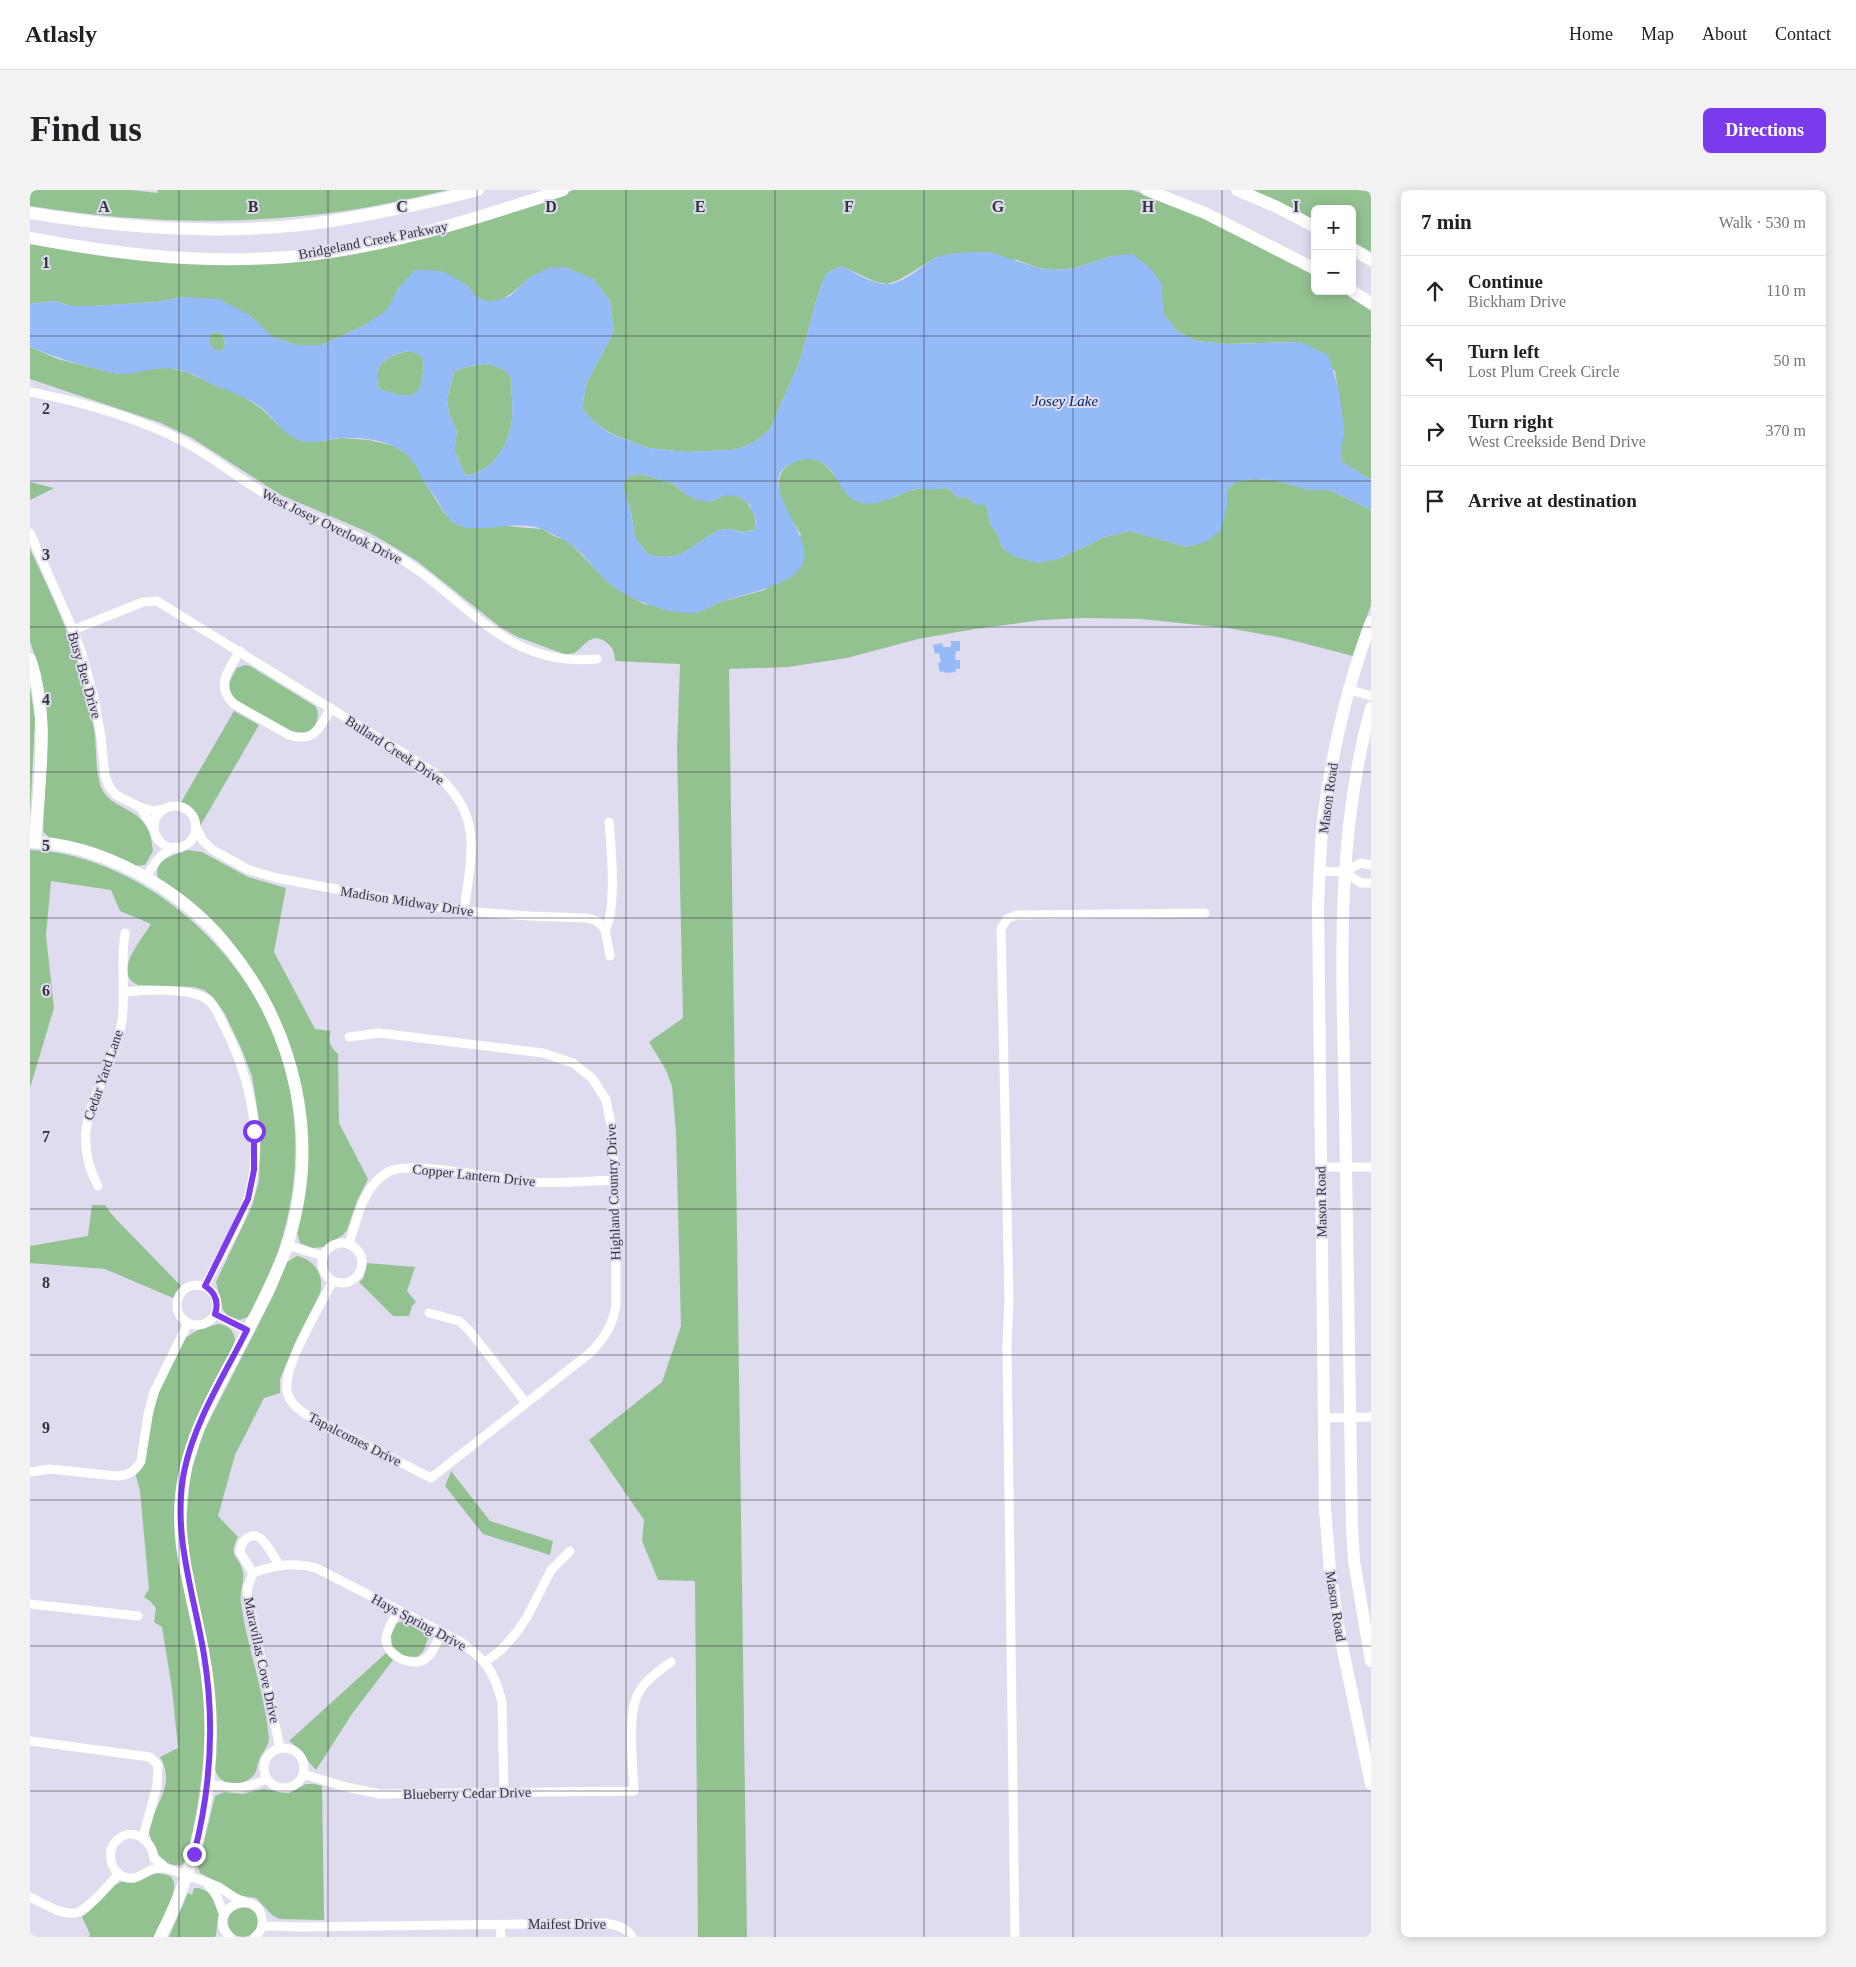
<!DOCTYPE html>
<meta charset="utf-8">
<style>
body{margin:0;font-family:"Times New Roman",serif;background:#f2f2f2;color:#202124}
.controls{position:absolute;right:15px;top:15px;display:grid;overflow:hidden;border-radius:8px;box-shadow:0 2px 12px #0003}
.controls button{width:45px;height:45px;display:grid;place-items:center;padding:0;border:0;border-bottom:1px solid #e0e0e0;background:#fff;color:#202124;font:25px sans-serif}
.stop{position:absolute;width:15px;height:15px;margin:-11px;border:4px solid #7c3aed;border-radius:50%;background:#fff}
.stop.end{background:#7c3aed;border-color:#fff;box-shadow:0 1px 5px #0008}
.list{margin:0;padding:0;list-style:none}
h2{display:flex;justify-content:space-between;align-items:center;height:65px;margin:0;padding:0 20px;font-size:21px}
h2 small{font-size:16px;font-weight:400;color:#757577}
.list li{display:grid;grid-template-columns:32px 1fr auto;gap:15px;align-items:center;box-sizing:border-box;height:70px;padding:0 20px;border-top:1px solid #e0e0e0}
.list b{display:block;font-size:19px;white-space:nowrap}
.list p{margin:0;font-size:16px;white-space:nowrap;color:#757577}
.list em{font-size:16px;font-style:normal;color:#757577}
.icon{flex:none;width:28px;height:28px;fill:none;stroke:currentColor;stroke-width:2;stroke-linecap:round;stroke-linejoin:round}
.map{position:relative;flex:none;width:1341px;height:1747px;overflow:hidden;border-radius:8px}
header{display:flex;align-items:center;gap:30px;box-sizing:border-box;height:70px;padding:0 25px;background:#fff;border-bottom:1px solid #e0e0e0}
header strong{font-size:24px}
nav{display:flex;gap:28px;margin-inline-start:auto;font-size:18px}
.intro{display:flex;align-items:center;justify-content:space-between;box-sizing:border-box;height:120px;padding:0 30px}
h1{margin:0;font-size:35px}
.button{padding:12px 22px;border-radius:8px;background:#7c3aed;color:#fff;font-size:18px;font-weight:700}
main{display:flex;gap:30px;padding:0 30px}
aside{flex:1;background:#fff;border-radius:8px;box-shadow:0 2px 12px #0003}
.map>svg:first-child{display:block}
.green{fill:#93c291}
.water{fill:#94baf8;fill-rule:evenodd}
.lines{fill:none;stroke-linecap:round;stroke-linejoin:round}
.street{stroke:#fff;stroke-width:9}
.secondary{stroke:#fff;stroke-width:12}
.route{stroke:#7c3aed;stroke-width:6}
.grid{fill:none;stroke:#35343b;stroke-width:1;stroke-opacity:0.55}
.labels{text-anchor:middle;stroke-width:4;stroke-linejoin:round;paint-order:stroke}
.street-label{font-size:14px;fill:#35343b;stroke:#e0dcef}
.water-label{font-size:15px;font-style:italic;fill:#002364;stroke:#e0dcef}
.grid-label{font-size:16px;text-anchor:middle;font-weight:bold;fill:#35343b;stroke:#e0dcef;stroke-width:4;stroke-linejoin:round;paint-order:stroke}
</style>
<header>
<strong>Atlasly</strong>
<nav><a>Home</a><a>Map</a><a>About</a><a>Contact</a></nav>
</header>
<div class="intro"><h1>Find us</h1><a class="button">Directions</a></div>
<main>
<div class="map">
<svg width="1341" height="1747" viewBox="0 0 1341 1747">
<rect width="100%" height="100%" fill="#e0dcef"/>
<!-- green -->
<g class="green">
<path d="M 0,0 L 100,0 L 128,3 L 128,0 L 418,0 C 383,8 349,16 314,21 C 209,36 104,33 0,16 Z"/>
<path d="M 544,0 L 1102,0 C 1166,21 1226,53 1285,84 L 1285,101 L 1311,101 L 1341,121 L 1341,290 L 1312,272 L 1310,260 L 1314,242 L 1305,181 L 1270,152 L 1197,154 L 1166,151 L 1147,141 L 1133,123 L 1131,94 L 1082,66 L 1046,78 L 1025,80 L 1008,78 L 987,70 L 907,67 L 869,90 L 857,94 L 846,92 L 811,76 L 796,84 L 788,104 L 770,171 L 740,239 L 728,250 L 716,256 L 702,260 L 656,262 L 618,258 L 582,244 L 564,232 L 552,219 L 556,194 L 584,142 L 580,110 L 563,89 L 500,87 C 487,99 466,122 446,107 C 443,104 439,98 437,95 L 370,96 L 357,121 L 333,136 L 292,155 L 267,155 L 242,147 L 218,124 L 153,107 L 127,112 L 63,116 L 42,116 L 24,111 L 0,114 L 0,53 L 239,70 L 480,22 Z"/>
<polygon points="1223,0 1327,0 1341,2 1341,62 1322,51 1322,19 1285,19 1285,30"/>
<path d="M 186,142 L 193,145 L 195,156 L 193,160 L 189,161 L 182,159 C 180,153 177,148 182,143 Z"/>
<path d="M 0,157 L 28,169 L 88,184 L 137,177 L 159,183 L 185,195 L 206,202 L 232,219 L 248,235 L 293,251 L 311,248 L 339,250 L 365,256 L 384,270 L 395,293 L 415,324 L 476,336 L 512,339 L 524,346 L 538,351 L 580,394 L 614,414 L 669,422 L 690,412 L 735,400 L 771,345 C 759,324 732,289 763,272 C 770,269 782,267 789,271 C 799,275 801,284 809,289 C 820,296 849,303 863,308 C 870,305 876,301 883,300 C 895,296 903,302 916,297 L 928,308 L 936,307 L 941,310 L 943,314 L 956,314 L 961,335 L 967,344 L 973,359 L 1028,369 L 1075,347 L 1100,341 L 1157,357 L 1197,316 L 1197,300 L 1205,292 L 1225,289 L 1244,290 L 1280,300 L 1300,300 L 1341,320 L 1341,415 L 1323,466 L 1253,448 L 1198,438 L 1111,429 L 1055,428 L 1011,430 L 945,439 L 888,449 L 817,468 L 758,477 L 699,479 L 717,1747 L 668,1747 L 665,1391 L 628,1390 L 612,1351 L 614,1330 L 559,1250 L 632,1192 L 651,1136 L 646,942 L 642,896 L 636,880 L 619,852 L 653,828 L 647,559 L 650,474 L 585,471 C 585,464 583,457 577,453 C 562,441 555,455 546,462 C 542,464 538,464 534,464 L 488,447 L 470,437 L 387,371 L 364,357 L 338,342 L 251,305 L 162,248 L 131,233 L 0,189 Z"/>
<path d="M 380,161 L 388,163 L 393,169 C 394,176 393,183 392,190 C 389,215 365,204 349,199 C 341,174 357,165 380,161 Z"/>
<path d="M 454,174 C 466,175 473,177 481,187 C 481,203 484,221 481,237 C 476,260 461,281 437,286 C 429,278 431,269 424,262 L 427,242 L 419,224 L 417,209 L 424,182 L 432,178 Z"/>
<path d="M 610,284 L 642,293 L 657,305 L 680,312 C 685,310 690,306 695,305 C 714,301 728,322 725,339 C 709,346 709,338 695,339 C 689,340 682,344 677,347 C 653,363 647,372 617,364 L 605,347 L 601,322 L 594,300 L 594,293 L 599,286 Z"/>
<polygon points="0,292 24,298 0,310"/>
<path d="M 0,359 C 15,391 31,423 42,456 C 51,480 56,505 62,530 C 68,550 64,573 70,594 C 79,625 120,611 123,661 L 115,675 L 104,676 L 20,649 L 13,641 L 18,542 L 16,512 L 10,482 L 0,451 Z"/>
<path d="M 215,475 L 220,476 L 285,516 C 291,524 287,537 278,542 C 274,544 269,543 265,544 L 204,509 C 196,497 200,489 207,478 Z"/>
<polygon points="0,496 5,530 0,626"/>
<polygon points="204,521 229,535 169,638 163,622 150,614"/>
<path d="M 0,660 C 46,661 93,681 130,706 C 247,787 293,924 249,1059 C 243,1076 236,1092 228,1108 C 225,1113 223,1120 220,1125 C 218,1127 213,1129 210,1130 L 198,1126 L 193,1120 L 186,1092 L 222,1016 L 229,991 L 231,943 L 222,886 L 212,860 L 195,824 L 183,807 L 174,800 L 164,797 L 108,795 C 81,784 112,749 121,734 L 90,721 L 81,700 L 21,691 L 16,745 L 24,818 L 0,898 Z"/>
<path d="M 157,660 L 172,662 L 218,687 L 256,698 L 244,762 L 285,839 L 301,841 C 298,851 300,857 308,864 L 309,933 L 338,989 L 327,1011 L 317,1040 L 313,1045 L 294,1057 L 282,1058 L 270,1053 L 267,1043 C 295,927 265,816 182,730 C 166,714 147,701 128,688 C 123,668 144,666 157,660 Z"/>
<polygon points="62,1015 75,1015 84,1027 151,1096 143,1108 75,1079 0,1073 0,1056 58,1046"/>
<path d="M 267,1066 C 284,1069 295,1086 290,1103 L 254,1179 L 250,1189 L 250,1203 L 234,1208 L 205,1265 L 188,1326 L 208,1347 C 197,1367 210,1366 213,1382 C 215,1391 209,1402 211,1413 C 217,1458 235,1503 239,1549 C 238,1558 232,1562 229,1570 C 227,1575 227,1581 224,1585 C 212,1598 189,1597 185,1579 L 185,1508 L 181,1474 L 161,1373 L 156,1336 L 159,1298 L 162,1278 L 174,1241 L 244,1104 L 257,1072 Z"/>
<polygon points="337,1073 385,1077 377,1101 386,1112 382,1116 379,1126 363,1126 329,1092 333,1089"/>
<path d="M 188,1134 C 198,1135 204,1140 205,1150 C 199,1171 186,1190 176,1209 C 151,1256 139,1305 146,1358 C 153,1398 164,1438 170,1478 C 180,1544 172,1606 156,1670 L 152,1675 C 132,1678 123,1658 119,1642 C 123,1614 147,1596 130,1567 L 148,1558 L 142,1499 L 132,1437 L 124,1432 L 126,1418 L 120,1411 L 114,1407 L 119,1399 L 110,1301 L 105,1282 L 115,1269 L 124,1218 L 129,1202 L 155,1148 L 168,1140 Z"/>
<polygon points="421,1281 460,1331 523,1351 520,1365 453,1344 415,1296"/>
<polygon points="374,1431 399,1446 393,1462 387,1467 373,1466 362,1456 361,1445 367,1433"/>
<polygon points="356,1463 363,1470 322,1524 286,1580 279,1572 272,1561 259,1551"/>
<polygon points="276,1594 285,1594 292,1596 294,1730 249,1729 242,1725 226,1708 207,1705 191,1694 170,1683 168,1677 185,1606 194,1602 212,1604 233,1599 259,1603"/>
<path d="M 128,1683 C 132,1684 139,1684 142,1688 C 151,1700 130,1735 124,1747 L 59,1747 L 60,1744 L 52,1727 C 64,1719 71,1706 82,1697 C 92,1689 116,1686 128,1683 Z"/>
<polygon points="164,1698 169,1698 181,1703 189,1723 186,1745 185,1747 139,1747 158,1703 162,1705"/>
<circle cx="213" cy="1732" r="15"/>
</g>
<!-- water -->
<g class="water">
<path d="M 959,62 L 1008,78 L 1025,80 L 1046,78 L 1082,66 L 1102,64 L 1120,78 L 1132,94 L 1133,123 L 1147,141 L 1166,151 L 1197,154 L 1270,152 L 1298,165 C 1306,185 1313,219 1314,241 C 1314,253 1309,257 1312,272 L 1341,290 L 1341,320 L 1300,300 L 1280,300 L 1244,290 L 1225,289 L 1205,292 L 1197,300 L 1197,316 L 1191,340 L 1176,352 L 1157,357 L 1100,341 L 1075,347 L 1028,369 L 1008,373 L 986,367 L 973,359 L 967,344 L 961,336 L 956,315 L 943,314 L 941,310 L 936,307 L 928,308 L 916,297 C 901,303 895,296 882,300 C 866,305 848,317 831,313 C 803,306 808,259 768,271 C 713,287 791,346 771,377 C 758,397 712,404 691,412 C 684,414 677,419 669,422 C 645,428 595,408 577,392 C 565,379 554,364 540,354 C 536,350 520,343 514,340 C 489,328 447,345 427,335 C 418,331 414,321 409,313 C 405,306 399,300 395,293 C 386,278 384,267 367,258 C 352,249 326,247 309,248 C 297,250 280,255 268,250 C 255,245 243,228 233,219 C 218,208 202,202 186,196 C 177,192 168,186 159,183 C 130,172 118,183 90,184 C 83,184 74,181 67,179 C 44,173 22,166 0,157 L 0,114 L 24,111 L 42,116 L 63,116 L 127,112 L 153,107 L 189,109 L 218,124 L 243,147 L 267,155 L 292,155 L 333,136 L 356,121 L 370,96 L 385,80 L 412,81 L 437,95 L 446,107 L 460,112 L 480,106 L 500,87 L 519,78 L 535,77 L 563,89 L 580,110 L 584,142 L 556,194 L 552,219 L 564,232 L 581,244 L 618,258 L 656,262 L 702,260 L 716,256 L 728,250 L 740,239 L 770,171 L 788,104 L 796,84 L 811,76 C 824,82 843,95 858,94 C 875,93 891,76 906,68 C 921,61 943,63 959,62 ZM 186,142 L 193,145 L 195,155 L 193,160 L 189,161 L 183,159 C 180,153 177,148 182,143 ZM 380,161 L 388,164 L 393,169 C 394,176 393,183 392,190 C 389,214 365,204 349,199 C 341,174 358,164 380,161 ZM 454,174 C 465,175 473,177 481,187 C 481,202 484,221 481,237 C 476,259 461,281 437,286 C 429,278 431,269 424,262 L 427,242 L 419,224 L 417,209 L 424,182 L 432,178 ZM 610,284 L 642,293 L 657,305 L 667,310 L 680,312 L 696,305 L 710,307 L 720,315 L 726,331 L 725,339 C 709,347 709,338 695,339 C 689,340 682,344 677,347 C 653,363 647,372 617,364 L 605,347 L 601,322 L 594,300 L 594,293 L 599,286 Z"/>
<polygon points="921,451 930,451 930,461 926,461 925,470 930,470 930,479 925,479 926,482 915,483 914,481 910,482 908,473 911,472 909,463 905,464 903,455 912,453 913,457 921,457"/>
</g>
<g class="lines">
<!-- street -->
<g class="street">
<path d="M 0,202 C 52,212 104,227 151,250 C 186,268 216,295 251,313 C 287,331 326,343 361,363 C 434,403 471,478 567,469"/>
<polyline points="0,343 43,440 51,461 64,508 71,547 75,586 79,596 86,605 110,617 124,621 136,618"/>
<path d="M 43,440 L 113,412 L 127,411 L 402,581 C 454,623 442,661 434,721"/>
<path d="M 210,461 C 199,480 184,495 204,514 L 259,545 C 285,553 290,537 301,518"/>
<polyline points="1320,500 1341,506"/>
<circle cx="145" cy="637" r="21"/>
<polyline points="110,617 124,639"/>
<path d="M 579,632 C 581,653 587,723 575,739 L 580,766"/>
<polyline points="165,635 173,651 183,660 219,680 247,688 369,711 434,721 499,726 557,728 567,731 575,739"/>
<polyline points="1290,681 1314,682 1331,693 1341,693"/>
<polyline points="1314,682 1331,673 1341,675"/>
<path d="M 116,687 C 124,674 130,663 146,657"/>
<path d="M 93,802 C 113,800 155,798 173,807 C 183,811 188,824 193,834 C 218,881 232,939 222,992 C 216,1027 191,1064 175,1096"/>
<polyline points="1291,977 1341,977"/>
<path d="M 68,996 C 33,930 82,894 92,831 C 96,801 90,774 95,743"/>
<circle cx="312" cy="1073" r="20"/>
<path d="M 319,1054 C 327,1029 333,996 358,982 C 380,970 471,989 501,992 C 528,994 557,991 584,990"/>
<polyline points="257,1055 293,1066"/>
<path d="M 303,1091 C 291,1114 253,1176 257,1200 C 258,1211 267,1218 275,1224 L 401,1288 L 560,1163 C 574,1149 583,1135 586,1115 L 586,1027 L 582,939 L 576,910 L 562,888 L 543,873 L 513,863 L 349,843 L 319,847"/>
<circle cx="167" cy="1115" r="20"/>
<polyline points="399,1123 429,1131 439,1140 496,1213"/>
<polyline points="185,1124 217,1140"/>
<polyline points="1294,1228 1341,1227"/>
<path d="M 0,1282 L 20,1279 L 87,1286 C 99,1285 106,1281 111,1271 L 118,1225 L 124,1202 L 158,1133"/>
<path d="M 223,1383 C 243,1375 266,1372 286,1378 L 429,1451 C 455,1469 464,1480 472,1512 L 474,1603"/>
<polyline points="223,1383 217,1399 218,1407 250,1558"/>
<path d="M 223,1383 L 210,1362 C 211,1356 212,1351 217,1348 C 232,1338 242,1366 250,1376"/>
<polyline points="0,1414 108,1426"/>
<path d="M 368,1420 C 364,1429 356,1440 356,1449 C 356,1466 382,1478 395,1469 C 403,1464 407,1451 412,1442"/>
<polyline points="455,1472 471,1460 487,1442 497,1427 521,1380 540,1361"/>
<polyline points="0,1551 120,1567 128,1575 127,1596 113,1647"/>
<circle cx="254" cy="1578" r="20"/>
<path d="M 273,1584 L 316,1597 L 350,1604 L 604,1601 C 603,1577 597,1524 608,1504 C 615,1490 629,1481 641,1472"/>
<path d="M 178,1594 C 204,1598 212,1601 236,1589"/>
<path d="M 134,1678 L 132,1674 L 124,1669 C 123,1650 102,1635 86,1651 C 76,1662 80,1681 94,1687 C 105,1691 110,1685 119,1681 C 122,1679 130,1678 134,1678 C 137,1678 185,1695 189,1697 C 199,1703 203,1708 215,1712"/>
<polyline points="177,1693 187,1707 194,1725"/>
<path d="M 0,1707 C 13,1713 30,1725 45,1723 C 58,1721 79,1694 89,1684"/>
<polyline points="470,1735 471,1747"/>
<path d="M 232,1736 L 272,1737 L 575,1733 C 586,1735 596,1737 602,1747"/>
<path d="M 200,1747 C 172,1719 229,1696 232,1729 C 233,1736 230,1743 225,1747"/>
<polyline points="985,1747 977,1156 979,1109 971,739 977,729 986,725 1175,723"/>
</g>
<!-- secondary -->
<g class="secondary">
<polyline points="1117,0 1175,23 1285,79"/>
<polyline points="1207,0 1247,17 1285,37"/>
<path d="M 0,23 C 97,39 197,46 295,32 C 347,24 397,13 448,0"/>
<path d="M 0,48 C 80,63 160,73 242,68 C 341,63 439,31 533,0"/>
<polyline points="1322,59 1341,70"/>
<polyline points="1322,101 1341,113"/>
<path d="M 1341,432 C 1318,493 1303,558 1294,622 C 1290,652 1290,684 1288,714 L 1295,1318 L 1300,1380 L 1309,1441 L 1341,1594"/>
<path d="M 0,469 C 20,527 9,592 5,652"/>
<path d="M 1341,518 C 1305,648 1312,783 1315,916 C 1317,1057 1320,1198 1322,1338 L 1324,1371 L 1341,1471"/>
<path d="M 0,652 C 71,654 149,698 194,752 C 265,837 293,951 256,1058 C 245,1090 228,1120 213,1150 C 186,1201 155,1251 151,1310 C 147,1361 164,1412 173,1461 C 192,1559 176,1659 130,1747"/>
</g>
</g>
<g class="lines">
<!-- route -->
<path class="route" d="M 164,1664 C 181,1598 185,1532 174,1465 C 164,1404 142,1344 154,1282 C 164,1232 194,1186 217,1140 L 185,1124 C 189,1112 186,1103 175,1096 L 218,1009 L 224,980 L 224,941"/>
</g>
<!-- grid -->
<path class="grid" d="M 149,0 L 149,1747M 298,0 L 298,1747M 447,0 L 447,1747M 596,0 L 596,1747M 745,0 L 745,1747M 894,0 L 894,1747M 1043,0 L 1043,1747M 1192,0 L 1192,1747M 0,146 L 1341,146M 0,291 L 1341,291M 0,437 L 1341,437M 0,582 L 1341,582M 0,728 L 1341,728M 0,873 L 1341,873M 0,1019 L 1341,1019M 0,1165 L 1341,1165M 0,1310 L 1341,1310M 0,1456 L 1341,1456M 0,1601 L 1341,1601"/>
<g class="labels">
<!-- street labels -->
<g class="street-label">
<text transform="translate(343 50) rotate(-11)" y="5">Bridgeland Creek Parkway</text>
<text transform="translate(302 336) rotate(26)" y="5">West Josey Overlook Drive</text>
<text transform="translate(55 485) rotate(74)" y="5">Busy Bee Drive</text>
<text transform="translate(365 560) rotate(33)" y="5">Bullard Creek Drive</text>
<text transform="translate(1298 608) rotate(-82)" y="5">Mason Road</text>
<text transform="translate(377 711) rotate(9)" y="5">Madison Midway Drive</text>
<text transform="translate(73 885) rotate(-71)" y="5">Cedar Yard Lane</text>
<text transform="translate(444 985) rotate(6)" y="5">Copper Lantern Drive</text>
<text transform="translate(583 1002) rotate(-92)" y="5">Highland Country Drive</text>
<text transform="translate(1291 1012) rotate(-91)" y="5">Mason Road</text>
<text transform="translate(325 1249) rotate(27)" y="5">Tapalcomes Drive</text>
<text transform="translate(1306 1416) rotate(81)" y="5">Mason Road</text>
<text transform="translate(389 1432) rotate(28)" y="5">Hays Spring Drive</text>
<text transform="translate(232 1470) rotate(78)" y="5">Maravillas Cove Drive</text>
<text transform="translate(437 1603) rotate(-1)" y="5">Blueberry Cedar Drive</text>
<text x="537" y="1739">Maifest Drive</text>
</g>
<!-- water labels -->
<g class="water-label">
<text x="1035" y="216">Josey Lake</text>
</g>
</g>
<g class="grid-label">
<text x="74" y="22">A</text>
<text x="223" y="22">B</text>
<text x="372" y="22">C</text>
<text x="521" y="22">D</text>
<text x="670" y="22">E</text>
<text x="819" y="22">F</text>
<text x="968" y="22">G</text>
<text x="1118" y="22">H</text>
<text x="1266" y="22">I</text>
<text x="16" y="78">1</text>
<text x="16" y="224">2</text>
<text x="16" y="370">3</text>
<text x="16" y="515">4</text>
<text x="16" y="661">5</text>
<text x="16" y="806">6</text>
<text x="16" y="952">7</text>
<text x="16" y="1098">8</text>
<text x="16" y="1243">9</text>
</g>
</svg>
<div class="controls">
<button>+</button>
<button>−</button>
</div>
<div class="stop" style="left:224px;top:941px"></div>
<div class="stop end" style="left:164px;top:1664px"></div>
</div>
<aside>
<h2>7 min<small>Walk · 530 m</small></h2>
<ul class="list">
<li><svg class="icon" aria-label="ahead" viewBox="0 0 24 24"><path d="M12 20V5M6 11l6-6 6 6"/></svg><div><b>Continue</b><p>Bickham Drive</p></div><em>110 m</em></li>
<li><svg class="icon" aria-label="left" viewBox="0 0 24 24"><path d="M17 20v-9H6M10 6l-5 5 5 5"/></svg><div><b>Turn left</b><p>Lost Plum Creek Circle</p></div><em>50 m</em></li>
<li><svg class="icon" aria-label="right" viewBox="0 0 24 24"><path d="M7 20v-9h11M14 6l5 5-5 5"/></svg><div><b>Turn right</b><p>West Creekside Bend Drive</p></div><em>370 m</em></li>
<li><svg class="icon" aria-label="arrive" viewBox="0 0 24 24"><path d="M6 21V4h12l-3 4 3 4H6"/></svg><div><b>Arrive at destination</b></div></li>
</ul>
</aside>
</main>
